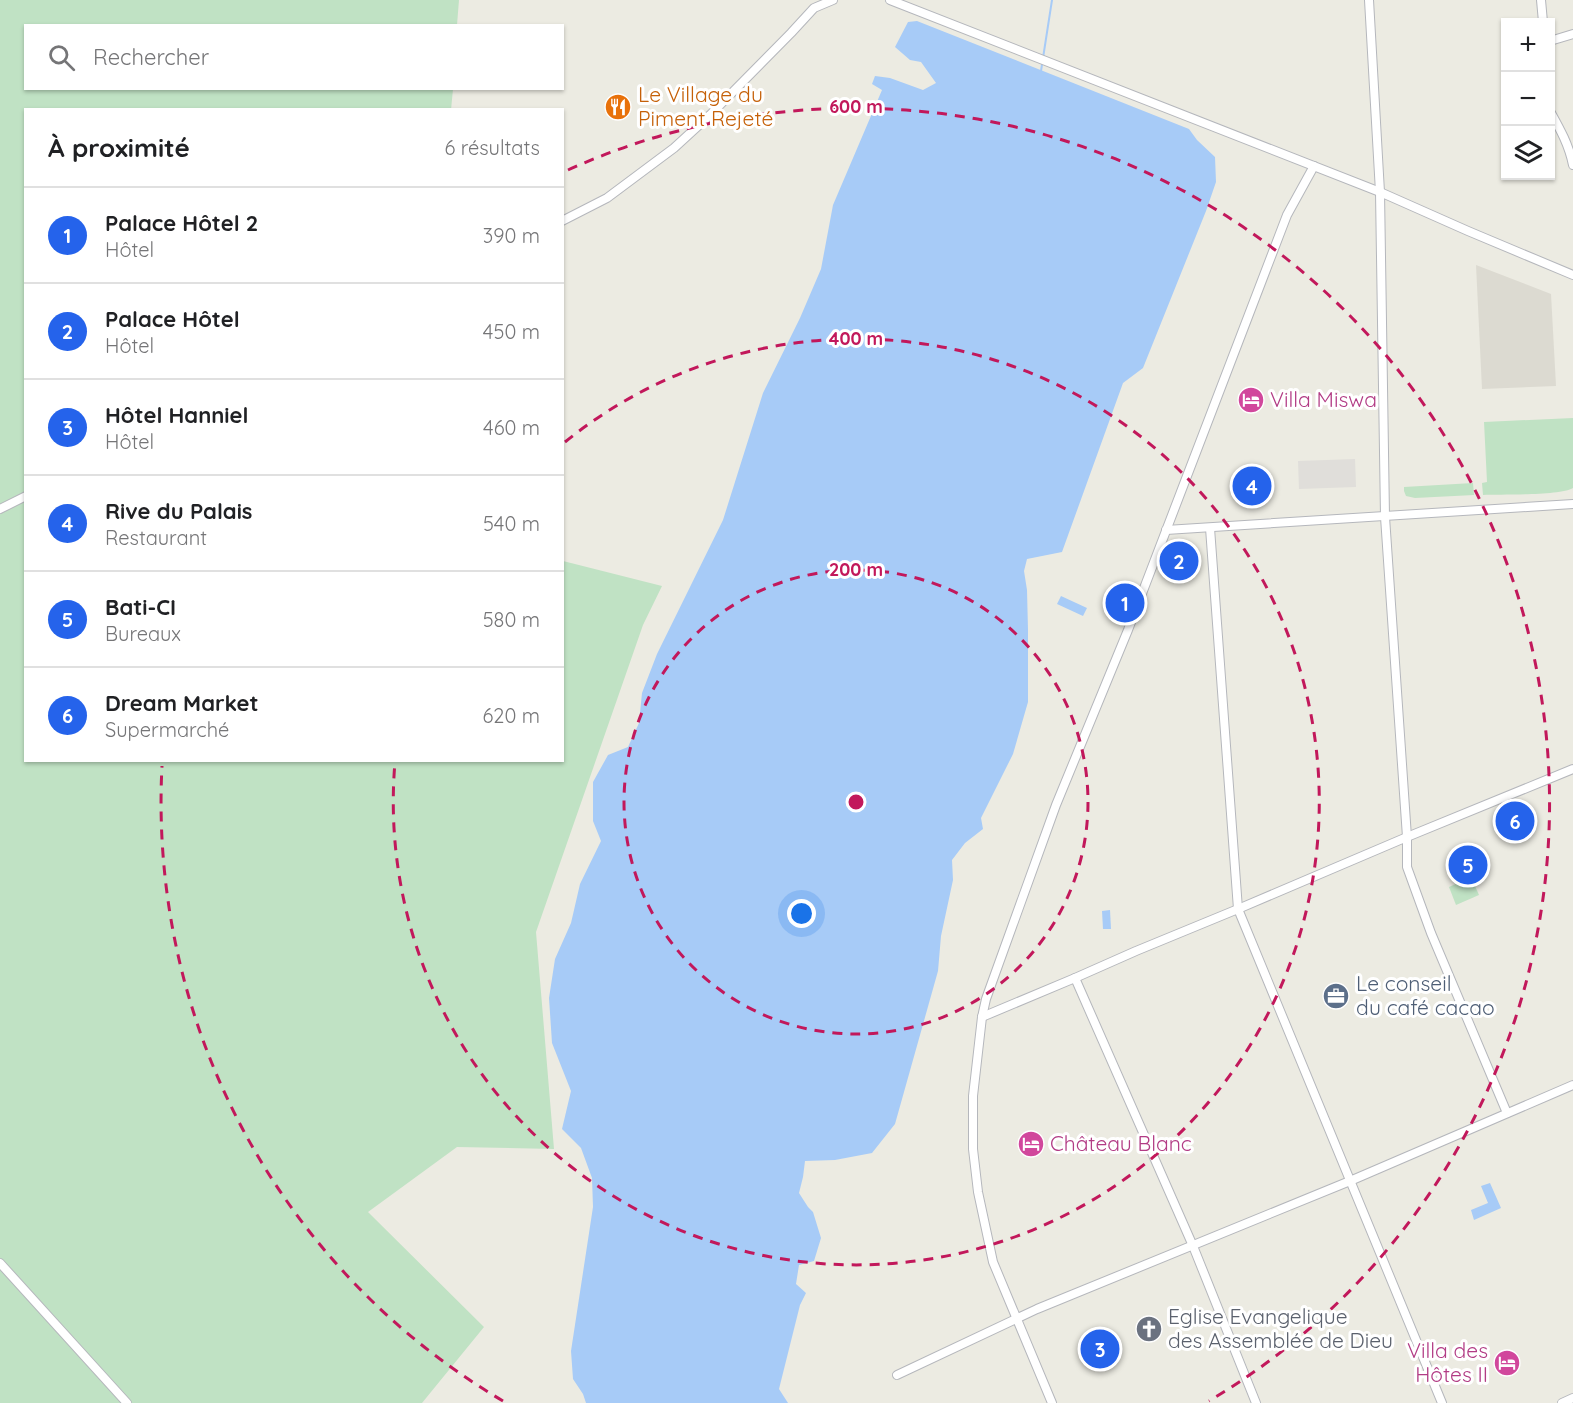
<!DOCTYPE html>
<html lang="fr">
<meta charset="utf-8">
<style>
body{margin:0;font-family:Quicksand,sans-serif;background:#f2f2f2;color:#202124}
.controls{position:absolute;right:18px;top:18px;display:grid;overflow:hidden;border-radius:0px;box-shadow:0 2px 4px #0004}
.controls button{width:54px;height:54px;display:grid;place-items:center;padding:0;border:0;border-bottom:2px solid #e0e0e0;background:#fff;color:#202124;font:30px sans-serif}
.you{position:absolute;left:802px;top:914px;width:21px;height:21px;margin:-15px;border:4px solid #fff;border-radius:50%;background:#1a73e8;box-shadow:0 0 0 9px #1a73e833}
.badge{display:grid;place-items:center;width:39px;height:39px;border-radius:50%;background:#2563eb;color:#fff;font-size:20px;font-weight:700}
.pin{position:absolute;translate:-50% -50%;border:3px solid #fff;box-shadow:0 2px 6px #0006}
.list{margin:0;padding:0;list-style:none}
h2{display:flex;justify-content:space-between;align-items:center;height:78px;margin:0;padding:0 24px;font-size:26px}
h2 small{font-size:20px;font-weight:400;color:#757577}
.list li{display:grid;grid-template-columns:39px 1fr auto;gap:18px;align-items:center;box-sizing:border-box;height:96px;padding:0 24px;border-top:2px solid #e0e0e0}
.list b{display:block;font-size:22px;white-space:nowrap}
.list p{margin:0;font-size:20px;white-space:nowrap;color:#757577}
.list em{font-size:20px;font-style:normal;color:#757577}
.icon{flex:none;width:33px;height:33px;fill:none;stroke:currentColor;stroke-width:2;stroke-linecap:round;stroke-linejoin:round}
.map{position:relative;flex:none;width:1573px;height:1403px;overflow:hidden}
.search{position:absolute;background:#fff;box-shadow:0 2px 4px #0004;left:24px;top:24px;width:540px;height:66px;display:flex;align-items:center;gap:15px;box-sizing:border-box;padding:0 21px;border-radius:0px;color:#757577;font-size:22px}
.panel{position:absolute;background:#fff;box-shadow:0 2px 4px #0004;left:24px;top:108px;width:540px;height:654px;border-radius:0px}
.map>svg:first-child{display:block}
.industrial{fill:#e0deda}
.education{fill:#dcdad1}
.green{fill:#c0e2c4}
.water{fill:#a7cbf7}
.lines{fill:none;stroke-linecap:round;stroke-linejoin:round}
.stream{stroke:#a7cbf7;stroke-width:2}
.minor-casing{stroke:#b5b7bc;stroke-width:10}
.minor{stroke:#fff;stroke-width:8}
.ring{fill:none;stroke:#c2185b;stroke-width:3;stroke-dasharray:10 8}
.labels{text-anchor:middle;stroke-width:6;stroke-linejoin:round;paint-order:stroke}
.food-label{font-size:21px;fill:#c56008;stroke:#fff;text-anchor:start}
.hotel-label{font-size:21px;fill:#b23c85;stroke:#fff;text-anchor:start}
.service-label{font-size:21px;fill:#4e5e75;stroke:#fff;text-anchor:start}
.worship-label{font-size:21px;fill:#5b616d;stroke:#fff;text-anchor:start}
.centre{fill:#c2185b;stroke:#fff;stroke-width:3}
.ring-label{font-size:18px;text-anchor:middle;font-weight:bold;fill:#c2185b;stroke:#fff;stroke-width:6;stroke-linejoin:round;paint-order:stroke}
</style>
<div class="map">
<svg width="1573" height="1403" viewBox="0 0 1573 1403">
<rect width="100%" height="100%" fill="#ecebe2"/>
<!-- industrial -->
<polygon class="industrial" points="1355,459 1356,487 1299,489 1298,461"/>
<!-- education -->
<polygon class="education" points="1476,265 1551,294 1556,386 1482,389"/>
<!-- green -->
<g class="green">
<polygon points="0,0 459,0 457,25 26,26 26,88 453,89 451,110 26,110 26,760 562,760 563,561 662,586 643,625 536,932 554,1149 457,1147 368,1212 484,1327 422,1403 0,1403"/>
<path d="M 1573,418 L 1573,488 C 1560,496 1501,494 1483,495 L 1482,483 L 1487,482 L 1484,422 Z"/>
<polygon points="1473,483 1474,495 1415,498 1406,496 1404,491 1404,487"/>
<polygon points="1471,877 1479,895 1456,905 1449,887"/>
</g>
<!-- water -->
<g class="water">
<polygon points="917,21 1189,129 1197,140 1215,157 1216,182 1206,211 1143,368 1123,383 1062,552 1027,559 1024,571 1027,590 1028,630 1028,702 1013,754 981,818 983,829 965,843 952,860 953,880 941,936 938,971 895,1124 872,1153 835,1160 805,1161 803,1177 799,1193 808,1207 813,1212 821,1238 814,1261 799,1265 796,1284 806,1293 800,1305 779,1389 788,1403 586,1403 583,1394 573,1379 571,1351 593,1207 592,1178 581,1148 562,1129 571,1091 552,1043 549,998 555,959 571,923 580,884 601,841 593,821 593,782 608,755 628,747 639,723 642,693 657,654 723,520 763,393 800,318 821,269 833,205 882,90 872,84 875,76 890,78 923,90 936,83 921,62 910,60 895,47 908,22"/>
<polygon points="1061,596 1087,608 1083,616 1057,604"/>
<polygon points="1110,910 1111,929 1103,929 1102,911"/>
<polygon points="1490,1183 1501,1208 1474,1220 1471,1210 1488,1203 1481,1186"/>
</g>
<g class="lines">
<!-- stream -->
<polyline class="stream" points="1041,71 1052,0"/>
<defs>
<g id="minor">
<polyline points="890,0 1380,192 1468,231 1573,275"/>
<polyline points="1369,0 1380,192 1385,517 1407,837 1407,867 1431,933 1507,1113"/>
<polyline points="1541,0 1543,22"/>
<polyline points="1550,41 1573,34"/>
<path d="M 1550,111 C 1560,129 1569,145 1573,165"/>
<polyline points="562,221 607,198 674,148 710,115 791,33 814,8 833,0"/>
<polyline points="0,509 26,496"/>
<polyline points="1210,528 1238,909 1442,1403"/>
<polyline points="1166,530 1573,504"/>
<polyline points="1075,978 1193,1246 1256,1403"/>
<polyline points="982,1017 1075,978 1136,951 1238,909 1407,837 1573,769"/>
<polyline points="0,1263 127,1403"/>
<polyline points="897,1375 1037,1309 1350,1181 1573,1085"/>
<polyline points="1052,1403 993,1262 978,1192 973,1149 973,1096 982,1017 986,999 1056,805 1128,630 1287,215 1314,166"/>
<polyline points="1562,1403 1573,1398"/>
</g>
</defs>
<!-- minor casing -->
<use href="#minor" class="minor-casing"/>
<!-- minor -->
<use href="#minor" class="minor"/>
</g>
<!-- distance rings -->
<g class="ring">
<circle cx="856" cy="802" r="232"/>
<path d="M565 442A463 463 0 1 1 395 762"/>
<path d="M503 1401A695 695 0 0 1 162 766M568 170A695 695 0 0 1 1209 1401"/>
</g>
<!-- icons -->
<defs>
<symbol id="restaurant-disc" viewBox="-11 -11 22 22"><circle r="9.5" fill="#e8710a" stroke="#fff"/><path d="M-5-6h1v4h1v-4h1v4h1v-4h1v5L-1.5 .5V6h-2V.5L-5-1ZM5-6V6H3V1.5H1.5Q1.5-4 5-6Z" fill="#fff"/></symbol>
<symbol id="hotel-disc" viewBox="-11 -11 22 22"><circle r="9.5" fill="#d1479c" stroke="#fff"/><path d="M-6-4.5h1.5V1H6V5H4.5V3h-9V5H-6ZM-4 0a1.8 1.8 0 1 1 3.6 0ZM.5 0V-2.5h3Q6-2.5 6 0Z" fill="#fff"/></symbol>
<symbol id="office-disc" viewBox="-11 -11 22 22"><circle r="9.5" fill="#5c6f8a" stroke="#fff"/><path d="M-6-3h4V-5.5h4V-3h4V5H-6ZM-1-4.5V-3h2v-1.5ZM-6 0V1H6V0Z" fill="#fff"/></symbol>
<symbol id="church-disc" viewBox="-11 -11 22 22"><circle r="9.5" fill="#6b7280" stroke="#fff"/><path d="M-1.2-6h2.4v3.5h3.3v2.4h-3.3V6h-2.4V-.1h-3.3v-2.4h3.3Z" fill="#fff"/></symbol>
</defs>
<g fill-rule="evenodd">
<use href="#restaurant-disc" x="603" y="92" width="30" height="30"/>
<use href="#hotel-disc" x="1236" y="385" width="30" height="30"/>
<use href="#office-disc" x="1321" y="981" width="30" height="30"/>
<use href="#hotel-disc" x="1016" y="1129" width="30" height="30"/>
<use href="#church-disc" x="1134" y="1314" width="30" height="30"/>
<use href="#hotel-disc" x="1492" y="1348" width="30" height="30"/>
</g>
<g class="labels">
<!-- food labels -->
<g class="food-label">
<text x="638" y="102">Le Village du<tspan x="638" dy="24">Piment Rejeté</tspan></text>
</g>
<!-- hotel labels -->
<g class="hotel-label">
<text x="1270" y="407">Villa Miswa</text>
<text x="1050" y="1151">Château Blanc</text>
<text x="1488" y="1358" text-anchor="end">Villa des<tspan x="1488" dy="24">Hôtes II</tspan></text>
</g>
<!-- service labels -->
<g class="service-label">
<text x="1356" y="991">Le conseil<tspan x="1356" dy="24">du café cacao</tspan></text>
</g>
<!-- worship labels -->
<g class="worship-label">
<text x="1168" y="1324">Eglise Evangelique<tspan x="1168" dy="24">des Assemblée de Dieu</tspan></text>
</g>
</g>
<circle cx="856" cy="802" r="9" class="centre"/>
<g class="ring-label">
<text x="856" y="113">600 m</text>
<text x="856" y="345">400 m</text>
<text x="856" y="576">200 m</text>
</g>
</svg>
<div class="controls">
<button>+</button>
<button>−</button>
<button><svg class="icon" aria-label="layers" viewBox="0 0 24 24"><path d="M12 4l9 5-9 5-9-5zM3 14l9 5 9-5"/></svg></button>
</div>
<div class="you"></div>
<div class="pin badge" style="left:1125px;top:603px">1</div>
<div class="pin badge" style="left:1179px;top:561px">2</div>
<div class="pin badge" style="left:1100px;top:1349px">3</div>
<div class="pin badge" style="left:1252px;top:486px">4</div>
<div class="pin badge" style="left:1468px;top:865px">5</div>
<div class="pin badge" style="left:1515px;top:821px">6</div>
<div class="search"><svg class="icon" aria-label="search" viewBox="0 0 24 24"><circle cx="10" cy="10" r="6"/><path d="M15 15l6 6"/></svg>Rechercher</div>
<section class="panel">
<h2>À proximité<small>6 résultats</small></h2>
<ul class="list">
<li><span class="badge">1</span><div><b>Palace Hôtel 2</b><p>Hôtel</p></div><em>390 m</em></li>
<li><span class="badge">2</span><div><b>Palace Hôtel</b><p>Hôtel</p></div><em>450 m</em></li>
<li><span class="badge">3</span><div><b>Hôtel Hanniel</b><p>Hôtel</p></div><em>460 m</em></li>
<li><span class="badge">4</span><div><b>Rive du Palais</b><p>Restaurant</p></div><em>540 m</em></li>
<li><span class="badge">5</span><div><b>Bati-CI</b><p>Bureaux</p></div><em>580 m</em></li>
<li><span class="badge">6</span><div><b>Dream Market</b><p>Supermarché</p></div><em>620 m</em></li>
</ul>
</section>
</div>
